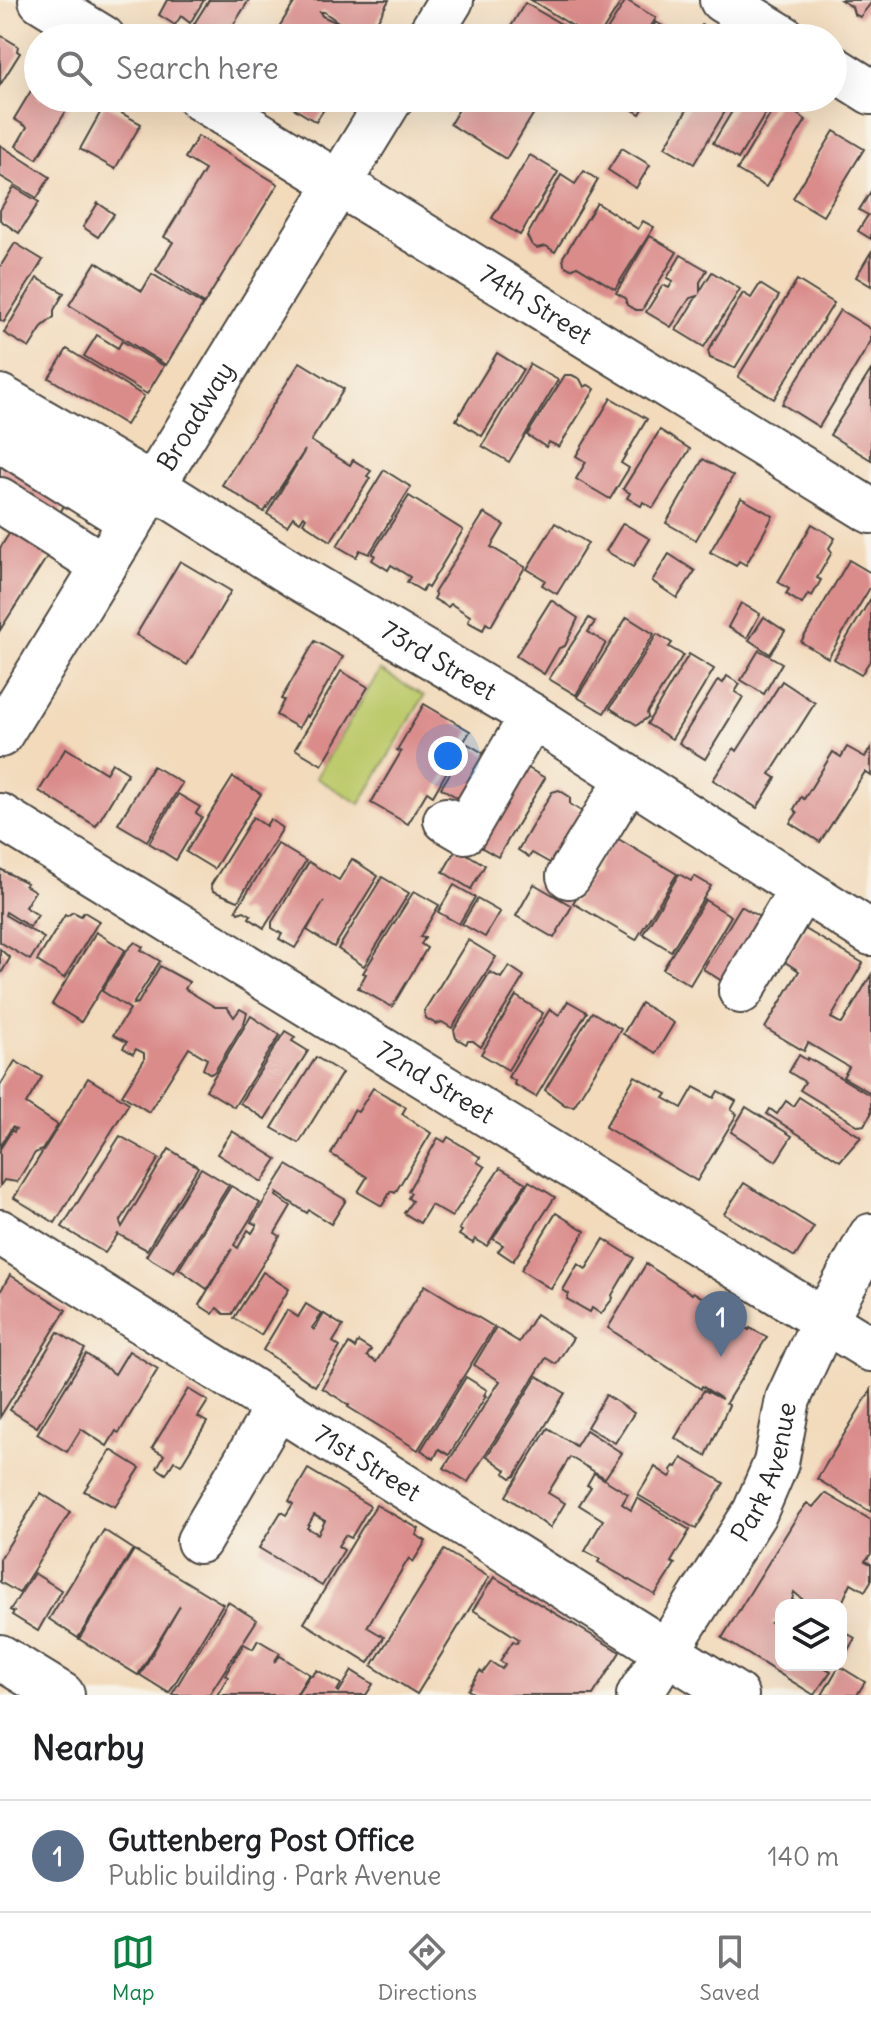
<!DOCTYPE html>
<meta charset="utf-8">
<style>
body{margin:0;font-family:Delius,sans-serif;background:#f2f2f2;color:#202124}
.controls{position:absolute;right:24px;bottom:24px;display:grid;overflow:hidden;border-radius:16px;box-shadow:0 8px 32px #0002}
.controls button{width:72px;height:72px;display:grid;place-items:center;padding:0;border:0;border-bottom:2px solid #e0e0e0;background:#fff;color:#202124;font:40px sans-serif}
.you{position:absolute;left:448px;top:756px;width:28px;height:28px;margin:-20px;border:6px solid #fff;border-radius:50%;background:#1a73e8;box-shadow:0 0 0 12px #1a73e833}
.badge{display:grid;place-items:center;width:52px;height:52px;border-radius:50%;background:#0b8043;color:#fff;font-size:26px;font-weight:700}
.pin{position:absolute;translate:-50% -66px;filter:drop-shadow(0 2px 4px #0008)}
.pin::after{content:'';position:absolute;top:42px;width:28px;height:24px;background:inherit;clip-path:polygon(0 0,100% 0,50% 100%)}
.list{margin:0;padding:0;list-style:none}
h2{display:flex;justify-content:space-between;align-items:center;height:104px;margin:0;padding:0 32px;font-size:34px}
h2 small{font-size:26px;font-weight:400;color:#757577}
.list li{display:grid;grid-template-columns:52px 1fr auto;gap:24px;align-items:center;box-sizing:border-box;height:112px;padding:0 32px;border-top:2px solid #e0e0e0}
.list b{display:block;font-size:30px;white-space:nowrap}
.list p{margin:0;font-size:26px;white-space:nowrap;color:#757577}
.list em{font-size:26px;font-style:normal;color:#757577}
.icon{flex:none;width:44px;height:44px;fill:none;stroke:currentColor;stroke-width:2;stroke-linecap:round;stroke-linejoin:round}
.map{position:relative;flex:none;width:871px;height:1695px;overflow:hidden}
.search{position:absolute;background:#fff;box-shadow:0 8px 32px #0002;left:24px;right:24px;top:24px;height:88px;display:flex;align-items:center;gap:20px;box-sizing:border-box;padding:0 28px;border-radius:44px;color:#757577;font-size:30px}
.sheet{height:216px;background:#fff}
nav{display:flex;justify-content:space-around;align-items:center;box-sizing:border-box;height:112px;border-top:2px solid #e0e0e0;background:#fff;font-size:22px;color:#757577}
nav a{display:grid;justify-items:center;gap:4px}
nav .on{color:#0b8043}
.map>svg:first-child{display:block}
.green{fill:#becb6d;stroke:#747b4c;stroke-width:2}
.building{fill:#da8c8b;fill-rule:evenodd}
.lines{fill:none;stroke-linecap:round;stroke-linejoin:round}
.minor-casing{stroke:#494541;stroke-width:48}
.minor{stroke:#fff;stroke-width:44}
.labels{text-anchor:middle;stroke-width:7;stroke-linejoin:round;paint-order:stroke}
.street-label{font-size:26px;fill:#2b2b2b;stroke:#f7f3e8}
</style>
<div class="map">
<svg width="871" height="1695" viewBox="0 0 871 1695">
<rect width="100%" height="100%" fill="#f7f3e8"/>
<filter id="ink" filterUnits="userSpaceOnUse"><feTurbulence type="fractalNoise" baseFrequency=".0125" numOctaves="2"/><feDisplacementMap in="SourceGraphic" scale="16" xChannelSelector="R" yChannelSelector="G"/><feConvolveMatrix kernelMatrix="1 2 1 2 8 2 1 2 1" color-interpolation-filters="sRGB"/></filter>
<filter id="wash" filterUnits="userSpaceOnUse"><feTurbulence type="fractalNoise" baseFrequency=".006" numOctaves="4" result="noise"/><feDisplacementMap in="SourceGraphic" scale="32" xChannelSelector="R" yChannelSelector="G"/><feGaussianBlur stdDeviation="1.8" result="paint"/><feColorMatrix in="noise" values="0 0 0 0 0 0 0 0 0 0 0 0 0 0 0 0 0 1.4 0 .05"/><feComposite in="paint" operator="in"/></filter>
<g filter="url(#wash)">
<rect width="100%" height="100%" fill="#f2dabb"/>
<!-- green -->
<polygon class="green" points="380,670 424,696 360,804 316,778"/>
<g id="blocks">
<!-- building -->
<g class="building">
<polygon points="167,0 204,0 190,23 181,16 175,25 159,15"/>
<polygon points="209,0 249,0 225,38 201,38 205,31 194,24"/>
<path d="M 296,0 L 389,0 L 368,38 L 272,38 ZM 320,12 L 324,12 L 344,26 L 322,16 Z"/>
<polygon points="531,0 618,0 621,2 598,38 592,38"/>
<polygon points="626,0 656,18 644,38 602,38"/>
<polygon points="841,0 871,0 871,3 860,17 854,14 852,7"/>
<polygon points="525,3 585,38 504,38"/>
<polygon points="656,22 683,38 645,38"/>
<polygon points="702,25 718,35 715,38 693,38"/>
<polygon points="0,35 18,46 17,51 20,53 0,85"/>
<polygon points="38,79 38,98 74,98 37,159 16,146 27,127 14,119"/>
<polygon points="277,98 331,98 316,122"/>
<polygon points="466,98 543,98 506,159 450,124"/>
<polygon points="627,98 649,98 640,114 623,104"/>
<polygon points="694,98 733,98 694,164 665,147"/>
<polygon points="740,98 775,98 738,159 713,143"/>
<polygon points="790,98 794,100 794,112 806,120 766,187 737,170 779,100"/>
<polygon points="105,104 141,124 115,169 80,149"/>
<polygon points="834,131 864,149 823,216 793,198"/>
<polygon points="198,136 278,184 204,304 156,270 173,242 164,237 205,170 185,158"/>
<polygon points="0,145 50,177 37,198 0,176"/>
<polygon points="622,148 650,165 636,188 608,170"/>
<polygon points="530,155 558,172 520,235 492,218"/>
<polygon points="584,171 598,180 555,252 546,246 537,248 532,245 527,236 561,175 575,184"/>
<polygon points="14,187 39,202 19,233 0,220 0,210"/>
<polygon points="871,191 871,239 858,231 868,215 859,210"/>
<polygon points="98,203 114,214 98,237 83,227"/>
<polygon points="597,203 638,229 643,221 654,227 615,289 577,266 571,269 564,265 563,257"/>
<polygon points="650,236 677,252 642,310 636,310 627,305 625,298 616,293"/>
<polygon points="15,243 43,260 4,322 0,320 0,267"/>
<polygon points="871,252 871,286 856,277"/>
<polygon points="681,255 707,270 700,282 700,291 712,272 740,289 704,347 676,330 697,296 690,298 671,327 646,312 663,285 669,288 673,281 667,278"/>
<polygon points="96,262 142,291 152,274 203,305 166,365 69,305"/>
<polygon points="37,278 64,293 54,310 54,317 43,326 29,348 4,333"/>
<polygon points="797,280 834,303 774,399 738,377"/>
<polygon points="760,284 779,296 735,368 710,358 708,351 743,293 751,298"/>
<polygon points="840,310 871,329 871,341 819,427 782,404"/>
<polygon points="97,335 118,348 122,341 164,366 147,394 84,356"/>
<polygon points="67,349 144,396 126,425 49,378"/>
<polygon points="497,353 523,369 482,436 456,420"/>
<polygon points="300,362 344,389 311,441 350,465 353,460 371,471 367,476 370,478 331,541 303,523 306,518 304,516 300,522 293,517 287,526 267,514 305,450 264,512 222,485"/>
<polygon points="530,364 558,380 509,462 482,446"/>
<polygon points="871,370 871,460 830,435"/>
<polygon points="565,375 572,375 580,379 584,387 588,385 595,389 559,447 549,442 546,447 527,435"/>
<polygon points="611,398 647,419 621,463 629,468 610,499 576,479 586,462 576,456"/>
<polygon points="660,430 690,449 653,508 643,502 641,506 627,498 630,493 623,489"/>
<polygon points="0,453 72,492 54,523 0,491"/>
<polygon points="703,459 733,476 696,540 666,523"/>
<polygon points="384,470 411,487 369,554 360,550 356,557 337,546"/>
<polygon points="409,496 463,530 428,588 425,586 422,591 407,582 410,577 391,565 388,570 372,560 375,555 372,554"/>
<polygon points="741,498 773,516 746,565 739,561 736,566 710,552"/>
<polygon points="484,513 504,525 491,547 525,567 491,626 486,623 483,630 468,622 470,616 451,604 448,607 434,599 436,595 434,593"/>
<polygon points="555,523 588,543 557,594 542,585 545,580 527,569"/>
<polygon points="623,523 650,539 633,567 606,551"/>
<polygon points="812,524 835,538 829,548 832,552 817,578 821,580 812,596 808,594 802,604 786,594 789,589 778,582"/>
<polygon points="14,526 52,549 0,630 0,548"/>
<polygon points="669,554 695,571 677,598 652,581"/>
<polygon points="849,560 871,573 871,586 828,658 801,642"/>
<polygon points="180,561 231,591 187,665 136,635"/>
<polygon points="871,598 871,659 861,675 834,659"/>
<polygon points="551,600 578,618 565,646 559,648 544,674 516,656"/>
<polygon points="741,603 760,614 747,638 728,627"/>
<polygon points="627,617 654,634 604,713 577,697"/>
<polygon points="764,617 785,631 770,654 749,640"/>
<polygon points="589,618 595,622 588,632 606,643 576,695 549,679"/>
<polygon points="657,634 672,643 669,647 683,655 647,713 648,717 637,725 610,708"/>
<polygon points="315,641 343,657 308,717 306,715 299,728 276,715 284,700 281,699"/>
<polygon points="759,650 782,663 764,694 741,680"/>
<polygon points="689,654 714,669 672,739 647,724"/>
<polygon points="341,671 368,687 322,765 295,749"/>
<polygon points="727,676 740,684 735,692 743,697 705,759 679,743 718,680 723,683"/>
<polygon points="782,681 815,703 770,774 776,778 757,808 713,780 734,748 737,751"/>
<polygon points="424,704 470,731 433,796 427,792 408,824 371,803 401,752 397,750"/>
<polygon points="468,744 493,759 472,806 441,788"/>
<polygon points="847,747 865,757 871,747 871,776 865,772 820,842 790,823 797,813 794,809 801,797 804,799 833,752 841,757"/>
<polygon points="66,748 106,773 112,763 128,773 96,826 39,791"/>
<polygon points="516,761 545,778 498,857 479,846"/>
<polygon points="153,766 182,783 147,841 118,824"/>
<polygon points="233,777 261,794 214,869 186,852"/>
<polygon points="559,790 570,797 570,804 584,813 557,858 554,856 550,863 532,853 529,857 518,850 552,792"/>
<polygon points="178,794 200,807 196,813 202,817 176,860 149,843"/>
<polygon points="253,817 266,826 270,819 283,828 238,901 213,891 211,885"/>
<polygon points="615,837 677,874 636,940 573,903 591,875 597,874 597,866"/>
<polygon points="278,844 306,861 264,928 249,918 251,915 244,911 238,913 236,910"/>
<polygon points="457,848 485,865 471,889 443,872"/>
<polygon points="352,859 378,876 334,947 307,930 324,901 295,948 279,939 282,934 272,928 272,922 309,862 339,880"/>
<polygon points="0,869 27,883 25,885 35,891 25,907 38,915 30,927 6,912 5,915 44,938 30,960 0,942"/>
<polygon points="679,874 691,881 694,876 711,886 671,951 643,934"/>
<polygon points="382,877 409,893 364,966 338,949"/>
<polygon points="534,884 572,906 554,938 516,916"/>
<polygon points="454,885 475,897 459,924 438,912"/>
<polygon points="414,891 439,905 420,937 425,938 421,944 427,948 392,1007 358,988 366,974 363,973"/>
<polygon points="477,899 500,912 485,937 462,924"/>
<polygon points="705,900 731,916 690,985 663,969"/>
<polygon points="741,906 768,922 730,986 703,969"/>
<polygon points="73,912 81,916 84,912 99,921 64,978 37,961 65,915 67,916"/>
<polygon points="805,929 863,963 831,1018 842,1024 871,975 871,1093 843,1077 849,1067 808,1043 804,1051 765,1028 799,971 785,962"/>
<polygon points="96,932 125,950 81,1022 52,1004"/>
<polygon points="468,940 496,957 452,1028 442,1022 436,1024 426,1018 424,1011"/>
<polygon points="135,942 143,947 141,950 160,961 133,1004 138,1003 160,966 189,982 185,989 215,1007 227,1007 234,1017 240,1009 247,1013 244,1023 215,1071 211,1074 203,1069 207,1059 189,1048 149,1112 122,1095 144,1060 144,1053 136,1049 133,1054 123,1048 127,1042 113,1035 130,1009 102,991 127,950"/>
<polygon points="0,949 10,958 0,975"/>
<polygon points="509,966 524,976 481,1047 473,1041 468,1041 466,1044 456,1038 454,1030 490,972 501,978"/>
<polygon points="516,996 543,1013 508,1070 481,1054"/>
<polygon points="568,1001 587,1012 536,1097 514,1084 515,1081 508,1077 550,1009 559,1015"/>
<polygon points="641,1003 674,1023 656,1053 623,1034"/>
<polygon points="592,1012 621,1029 574,1106 565,1105 545,1090"/>
<polygon points="251,1016 280,1035 234,1107 206,1090"/>
<polygon points="285,1031 295,1037 292,1041 308,1051 265,1119 240,1103"/>
<polygon points="799,1055 807,1060 808,1058 871,1096 871,1114 864,1125 859,1126 800,1090 805,1082 789,1072"/>
<polygon points="316,1057 342,1073 299,1143 272,1128"/>
<polygon points="15,1061 42,1077 26,1104 58,1125 42,1150 35,1153 17,1182 4,1180 0,1186 0,1149 12,1130 14,1132 16,1129 12,1127 0,1147 0,1086"/>
<polygon points="635,1076 667,1094 664,1098 682,1108 694,1087 714,1098 718,1091 736,1101 731,1110 737,1114 697,1181 605,1127"/>
<polygon points="88,1078 129,1103 55,1223 14,1198"/>
<polygon points="373,1088 406,1107 402,1114 431,1133 395,1193 391,1191 382,1206 358,1192 367,1177 331,1154 354,1110 358,1112"/>
<polygon points="799,1097 861,1137 840,1161 767,1114 770,1109 777,1114 786,1101 793,1106"/>
<polygon points="746,1107 792,1136 776,1161 731,1132"/>
<polygon points="232,1131 277,1159 262,1182 217,1154"/>
<polygon points="120,1136 159,1158 120,1222 122,1227 169,1149 198,1167 147,1250 118,1234 105,1253 62,1227"/>
<polygon points="448,1137 480,1157 477,1162 485,1167 452,1217 431,1205 420,1223 404,1213 412,1201 408,1198 411,1193 408,1191 438,1138 445,1142"/>
<polygon points="287,1165 346,1200 331,1224 309,1210 307,1213 277,1193 276,1196 291,1206 275,1233 280,1236 232,1314 224,1314 217,1308 213,1314 199,1305 232,1249 207,1289 179,1269 231,1186 260,1203 234,1245 238,1248 248,1230 252,1233 257,1225 251,1222"/>
<polygon points="201,1168 229,1185 174,1273 146,1256"/>
<polygon points="500,1168 526,1183 487,1246 475,1239 473,1243 459,1235 462,1231 459,1229"/>
<polygon points="529,1181 555,1197 513,1261 498,1251 503,1245 493,1239"/>
<polygon points="744,1183 814,1227 795,1257 724,1214"/>
<polygon points="556,1213 585,1231 551,1289 521,1270"/>
<polygon points="604,1239 634,1258 612,1295 613,1298 601,1314 592,1308 590,1312 567,1299 569,1294 563,1290 578,1264 586,1269"/>
<polygon points="646,1264 692,1294 693,1292 721,1309 720,1312 749,1330 750,1328 767,1337 726,1403 729,1405 706,1456 675,1438 704,1390 722,1399 702,1386 701,1389 608,1328"/>
<polygon points="263,1272 289,1289 261,1335 234,1318"/>
<polygon points="10,1275 66,1310 0,1417 0,1292"/>
<polygon points="425,1285 494,1327 418,1450 348,1407 349,1405 322,1388 349,1344 355,1348 358,1342 371,1350 367,1356 376,1362"/>
<polygon points="306,1304 322,1314 312,1328 314,1330 324,1314 343,1326 333,1342 340,1347 315,1386 263,1350 287,1310 298,1317"/>
<polygon points="536,1314 573,1338 556,1364 546,1358 468,1482 444,1468 500,1381 474,1365 496,1328 519,1342"/>
<polygon points="58,1332 85,1349 37,1427 10,1410"/>
<polygon points="129,1351 158,1369 119,1433 116,1431 107,1446 81,1429 67,1452 37,1434 86,1354 115,1374"/>
<polygon points="537,1376 565,1393 515,1476 511,1478 504,1473 506,1470 487,1456"/>
<polygon points="466,1377 487,1390 484,1395 486,1396 449,1455 439,1449 434,1459 421,1450"/>
<polygon points="188,1389 208,1401 198,1417 207,1422 181,1465 174,1461 166,1474 157,1468 164,1455 152,1448"/>
<polygon points="871,1390 871,1512 817,1479"/>
<polygon points="606,1395 634,1413 615,1443 587,1427"/>
<polygon points="548,1428 576,1446 586,1430 622,1453 605,1478 570,1457 548,1493 565,1503 550,1528 506,1496"/>
<polygon points="111,1450 140,1468 115,1507 84,1491"/>
<polygon points="682,1458 724,1483 696,1529 638,1495 655,1467 670,1477 673,1473 671,1470 674,1466 677,1467"/>
<path d="M 308,1469 L 370,1506 L 351,1538 L 345,1535 L 338,1546 L 344,1550 L 322,1586 L 259,1548 L 281,1512 L 286,1515 L 293,1504 L 289,1501 ZM 314,1515 L 325,1521 L 318,1534 L 307,1528 Z"/>
<polygon points="594,1473 628,1494 622,1504 631,1510 637,1498 690,1530 671,1562 675,1564 655,1595 598,1562 600,1559 585,1551 603,1520 579,1505 591,1487 587,1485"/>
<polygon points="41,1493 70,1512 19,1593 0,1582 0,1559"/>
<polygon points="825,1493 871,1520 871,1554 865,1561 871,1564 871,1581 865,1591 851,1583 841,1605 809,1605 794,1592 792,1600 802,1605 781,1605 781,1624 776,1621 771,1623 781,1629 781,1665 820,1665 831,1671 814,1695 722,1638 798,1515 807,1503 813,1507"/>
<polygon points="376,1505 419,1529 416,1535 426,1541 413,1562 409,1558 367,1627 384,1637 369,1663 304,1623"/>
<polygon points="104,1530 133,1549 78,1638 49,1619"/>
<polygon points="134,1550 223,1604 169,1693 140,1675 180,1606 138,1675 79,1639"/>
<polygon points="444,1550 489,1577 417,1694 372,1666"/>
<polygon points="34,1573 61,1590 38,1631 12,1615 14,1612 10,1610"/>
<polygon points="494,1577 620,1652 593,1695 477,1695 468,1690 480,1671 483,1673 491,1662 502,1669 505,1664 500,1661 513,1641 517,1643 519,1639 473,1610"/>
<polygon points="228,1602 257,1620 209,1695 174,1695 172,1694"/>
<polygon points="841,1630 855,1638 841,1662"/>
<polygon points="258,1640 280,1653 274,1662 280,1656 309,1674 296,1695 217,1695 228,1677 225,1675 244,1644 253,1649"/>
<polygon points="839,1666 865,1682 857,1695 822,1695"/>
<polygon points="317,1670 341,1684 337,1691 339,1692 352,1671 373,1684 366,1695 297,1695 310,1675 312,1676"/>
</g>
</g>
</g>
<g filter="url(#ink)">
<use href="#blocks" fill-opacity="0" stroke="#494541" stroke-width="2"/>
<g class="lines">
<defs>
<g id="minor">
<polyline points="41,0 103,38"/>
<polyline points="722,0 784,38"/>
<polyline points="428,38 451,0"/>
<polyline points="833,68 871,92"/>
<path id="s1" d="M 200,98 L 871,511"/>
<path id="s2" d="M 0,397 L 153,486 L 296,576 L 532,716 L 871,933"/>
<polyline points="0,439 131,521"/>
<polyline points="0,500 104,566"/>
<path id="s3" d="M 0,735 L 391,98"/>
<path id="s4" d="M 0,816 L 871,1349"/>
<polyline points="446,820 465,831 532,716"/>
<polyline points="569,876 629,778"/>
<polyline points="741,991 802,889"/>
<path id="s5" d="M 0,1232 L 736,1695"/>
<polyline points="199,1541 278,1406"/>
<polyline points="0,1657 62,1695"/>
<path id="s6" d="M 639,1695 L 755,1512 L 776,1463 L 788,1399 L 824,1321 L 871,1236"/>
</g>
</defs>
<!-- minor casing -->
<use href="#minor" class="minor-casing"/>
<!-- minor -->
<use href="#minor" class="minor"/>
</g>
</g>
<g class="labels">
<!-- street labels -->
<g class="street-label">
<text dy="9" stroke="none"><textPath href="#s1" startOffset="394">74th Street</textPath></text>
<text dy="9" stroke="none"><textPath href="#s3" startOffset="374">Broadway</textPath></text>
<text dy="9" stroke="none"><textPath href="#s2" startOffset="512">73rd Street</textPath></text>
<text dy="9" stroke="none"><textPath href="#s4" startOffset="510">72nd Street</textPath></text>
<text dy="9" stroke="none"><textPath href="#s5" startOffset="434">71st Street</textPath></text>
<text dy="9" stroke="none"><textPath href="#s6" startOffset="258">Park Avenue</textPath></text>
</g>
</g>
</svg>
<div class="controls">
<button><svg class="icon" aria-label="layers" viewBox="0 0 24 24"><path d="M12 4l9 5-9 5-9-5zM3 14l9 5 9-5"/></svg></button>
</div>
<div class="you"></div>
<div class="pin badge" style="left:721px;top:1357px;background:#5c6f8a">1</div>
<div class="search"><svg class="icon" aria-label="search" viewBox="0 0 24 24"><circle cx="10" cy="10" r="6"/><path d="M15 15l6 6"/></svg>Search here</div>
</div>
<section class="sheet">
<h2>Nearby<small></small></h2>
<ul class="list">
<li><span class="badge" style="background:#5c6f8a">1</span><div><b>Guttenberg Post Office</b><p>Public building · Park Avenue</p></div><em>140 m</em></li>
</ul>
</section>
<nav>
<a class="on"><svg class="icon" aria-label="map" viewBox="0 0 24 24"><path d="M3 6l6-2 6 2 6-2v14l-6 2-6-2-6 2zM9 4v14M15 6v14"/></svg>Map</a>
<a><svg class="icon" aria-label="directions" viewBox="0 0 24 24"><path d="M12 3l9 9-9 9-9-9zM9 14v-3h6M13 9l2 2-2 2"/></svg>Directions</a>
<a><svg class="icon" aria-label="saved" viewBox="0 0 24 24"><path d="M7 4h10v16l-5-4-5 4z"/></svg>Saved</a>
</nav>
